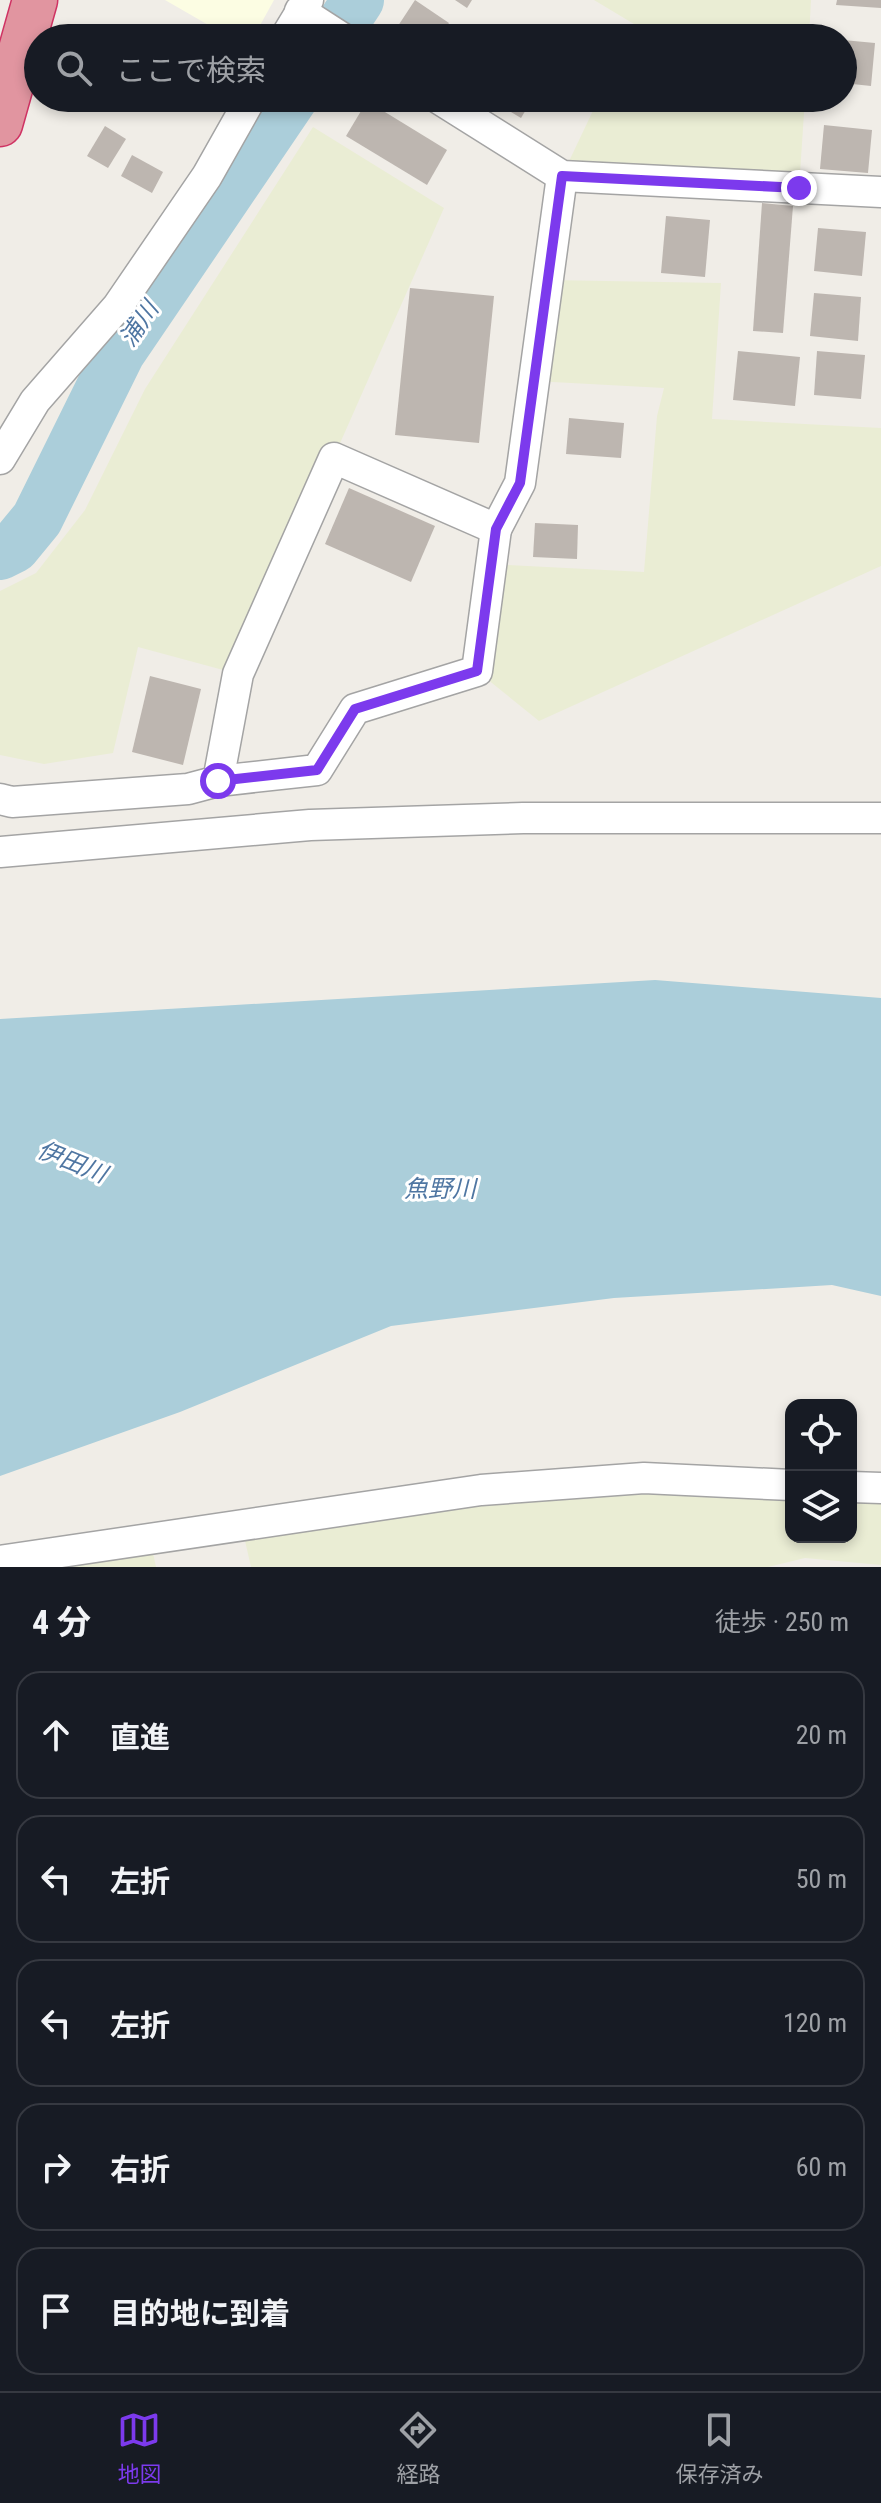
<!DOCTYPE html>
<html lang="ja">
<meta charset="utf-8">
<style>
body{margin:0;font-family:"Roboto Condensed","Noto Sans JP",sans-serif;background:#20242c;color:#f1f3f6}
.controls{position:absolute;right:24px;bottom:24px;display:grid;overflow:hidden;border-radius:16px;box-shadow:0 4px 12px #0003}
.controls button{width:72px;height:72px;display:grid;place-items:center;padding:0;border:0;border-bottom:2px solid #363941;background:#171b24;color:#f1f3f6;font:40px sans-serif}
.stop{position:absolute;width:24px;height:24px;margin:-18px;border:6px solid #7c3aed;border-radius:50%;background:#fff}
.stop.end{background:#7c3aed;border-color:#fff;box-shadow:0 2px 8px #0008}
.list{margin:0;padding:0;list-style:none}
h2{display:flex;justify-content:space-between;align-items:center;height:104px;margin:0;padding:0 32px;font-size:34px}
h2 small{font-size:26px;font-weight:400;color:#9ea1a6}
.list li{display:grid;grid-template-columns:52px 1fr auto;gap:24px;align-items:center;box-sizing:border-box;height:128px;margin:0 16px 16px;padding:0 16px;border:2px solid #363941;border-radius:24px}
.list b{display:block;font-size:30px;white-space:nowrap}
.list em{font-size:26px;font-style:normal;color:#9ea1a6}
.icon{flex:none;width:44px;height:44px;fill:none;stroke:currentColor;stroke-width:2;stroke-linecap:round;stroke-linejoin:round}
.map{position:relative;flex:none;width:881px;height:1567px;overflow:hidden}
.search{position:absolute;background:#171b24;box-shadow:0 4px 12px #0003;left:24px;right:24px;top:24px;height:88px;display:flex;align-items:center;gap:20px;box-sizing:border-box;padding:0 28px;border-radius:44px;color:#9ea1a6;font-size:30px}
.sheet{height:824px;background:#171b24}
nav{display:flex;justify-content:space-around;align-items:center;box-sizing:border-box;height:112px;border-top:2px solid #363941;background:#171b24;font-size:22px;color:#9ea1a6}
nav a{display:grid;justify-items:center;gap:4px}
nav .on{color:#7c3aed}
.map>svg:first-child{display:block}
.education{fill:#fcfde3}
.farmland{fill:#eaedd4}
.water{fill:#abceda}
.lines{fill:none;stroke-linecap:round;stroke-linejoin:round}
.river{stroke:#abceda;stroke-width:52}
.building{fill:#bdb6b0}
.minor-casing{stroke:#a4a4a4;stroke-width:33}
.highway-casing{stroke:#cf3363;stroke-width:47}
.minor{stroke:#fff;stroke-width:30}
.highway{stroke:#e195a0;stroke-width:44}
.route{stroke:#7c3aed;stroke-width:10}
.labels{text-anchor:middle;stroke-width:6;stroke-linejoin:round;paint-order:stroke}
.water-label{font-size:24px;font-style:italic;fill:#4f76a2;stroke:#fff}
</style>
<div class="map">
<svg width="881" height="1567" viewBox="0 0 881 1567">
<rect width="100%" height="100%" fill="#f0ede7"/>
<!-- education -->
<polygon class="education" points="165,0 274,0 253,38 231,38"/>
<!-- farmland -->
<g class="farmland">
<polygon points="594,0 811,0 809,38 628,38 634,24"/>
<polygon points="599,98 805,98 799,188 562,176"/>
<polygon points="313,127 444,208 238,674 138,647 113,753 44,764 0,755 0,591 36,573 85,510 145,389"/>
<polygon points="548,280 721,283 712,419 881,428 881,566 539,721 477,671 491,564 644,572 657,416 664,388 534,381"/>
<polygon points="644,1478 791,1485 791,1537 851,1537 851,1487 881,1488 881,1565 805,1558 768,1567 251,1567 241,1523"/>
<polygon points="153,1553 156,1567 62,1567"/>
</g>
<!-- water -->
<polygon class="water" points="655,980 881,998 881,1296 832,1285 614,1298 391,1326 180,1412 0,1476 0,1019"/>
<g class="lines">
<!-- river -->
<g class="river">
<polyline points="333,38 358,0"/>
<polyline points="0,554 14,547 37,519 119,353 292,98"/>
</g>
</g>
<!-- building -->
<g class="building">
<polygon points="415,0 449,23 439,38 403,38 394,32"/>
<polygon points="455,0 472,0 467,8"/>
<polygon points="837,0 881,0 881,8 836,5"/>
<polygon points="843,40 875,43 871,86 843,83"/>
<polygon points="487,98 533,98 521,118"/>
<polygon points="367,101 447,150 427,185 346,136"/>
<polygon points="824,125 872,130 868,173 820,169"/>
<polygon points="105,126 126,139 108,168 87,156"/>
<polygon points="132,155 163,172 152,193 121,176"/>
<polygon points="762,203 793,206 783,333 753,331"/>
<polygon points="666,216 710,220 705,277 661,273"/>
<polygon points="818,228 866,232 862,276 814,271"/>
<polygon points="410,288 494,296 479,443 395,435"/>
<polygon points="814,293 861,297 858,341 810,336"/>
<polygon points="738,351 800,357 795,406 733,400"/>
<polygon points="817,351 865,355 861,399 814,395"/>
<polygon points="569,418 624,423 621,458 566,454"/>
<polygon points="349,488 435,526 411,582 325,544"/>
<polygon points="535,523 578,525 577,559 533,557"/>
<polygon points="150,676 201,689 183,765 132,752"/>
</g>
<g class="lines">
<defs>
<g id="minor">
<polyline points="300,11 342,38"/>
<polyline points="285,38 308,0"/>
<polyline points="438,98 562,176 881,192"/>
<polyline points="0,459 35,401 118,306 207,176 251,98"/>
<polyline points="218,781 317,770 355,709 477,671 496,529"/>
<polyline points="0,799 12,802 188,789 218,781 238,674 334,458 496,529 520,483 562,176"/>
<polyline points="0,852 310,825 523,818 881,818"/>
<polyline points="851,1487 881,1488"/>
<polyline points="0,1561 481,1490 644,1478 791,1485"/>
</g>
<polyline id="highway" points="0,124 35,0"/>
</defs>
<!-- minor casing -->
<use href="#minor" class="minor-casing"/>
<!-- highway casing -->
<use href="#highway" class="highway-casing"/>
<!-- minor -->
<use href="#minor" class="minor"/>
<!-- highway -->
<use href="#highway" class="highway"/>
</g>
<g class="lines">
<!-- route -->
<polyline class="route" points="218,781 317,770 355,709 477,671 496,529 520,483 562,176 799,188"/>
</g>
<g class="labels">
<!-- water labels -->
<g class="water-label">
<text transform="translate(139 324) rotate(-56)" y="8">浦川</text>
<text transform="translate(72 1162) rotate(22)" y="8">伊田川</text>
<text x="440" y="1197">魚野川</text>
</g>
</g>
</svg>
<div class="controls">
<button><svg class="icon" aria-label="locate" viewBox="0 0 24 24"><circle cx="12" cy="12" r="6"/><path d="M12 2v4M12 18v4M2 12h4M18 12h4"/></svg></button>
<button><svg class="icon" aria-label="layers" viewBox="0 0 24 24"><path d="M12 4l9 5-9 5-9-5zM3 14l9 5 9-5"/></svg></button>
</div>
<div class="stop" style="left:218px;top:781px"></div>
<div class="stop end" style="left:799px;top:188px"></div>
<div class="search"><svg class="icon" aria-label="search" viewBox="0 0 24 24"><circle cx="10" cy="10" r="6"/><path d="M15 15l6 6"/></svg>ここで検索</div>
</div>
<section class="sheet">
<h2>4 分<small>徒歩 · 250 m</small></h2>
<ul class="list">
<li><svg class="icon" aria-label="ahead" viewBox="0 0 24 24"><path d="M12 20V5M6 11l6-6 6 6"/></svg><div><b>直進</b></div><em>20 m</em></li>
<li><svg class="icon" aria-label="left" viewBox="0 0 24 24"><path d="M17 20v-9H6M10 6l-5 5 5 5"/></svg><div><b>左折</b></div><em>50 m</em></li>
<li><svg class="icon" aria-label="left" viewBox="0 0 24 24"><path d="M17 20v-9H6M10 6l-5 5 5 5"/></svg><div><b>左折</b></div><em>120 m</em></li>
<li><svg class="icon" aria-label="right" viewBox="0 0 24 24"><path d="M7 20v-9h11M14 6l5 5-5 5"/></svg><div><b>右折</b></div><em>60 m</em></li>
<li><svg class="icon" aria-label="arrive" viewBox="0 0 24 24"><path d="M6 21V4h12l-3 4 3 4H6"/></svg><div><b>目的地に到着</b></div></li>
</ul>
</section>
<nav>
<a class="on"><svg class="icon" aria-label="map" viewBox="0 0 24 24"><path d="M3 6l6-2 6 2 6-2v14l-6 2-6-2-6 2zM9 4v14M15 6v14"/></svg>地図</a>
<a><svg class="icon" aria-label="directions" viewBox="0 0 24 24"><path d="M12 3l9 9-9 9-9-9zM9 14v-3h6M13 9l2 2-2 2"/></svg>経路</a>
<a><svg class="icon" aria-label="saved" viewBox="0 0 24 24"><path d="M7 4h10v16l-5-4-5 4z"/></svg>保存済み</a>
</nav>
